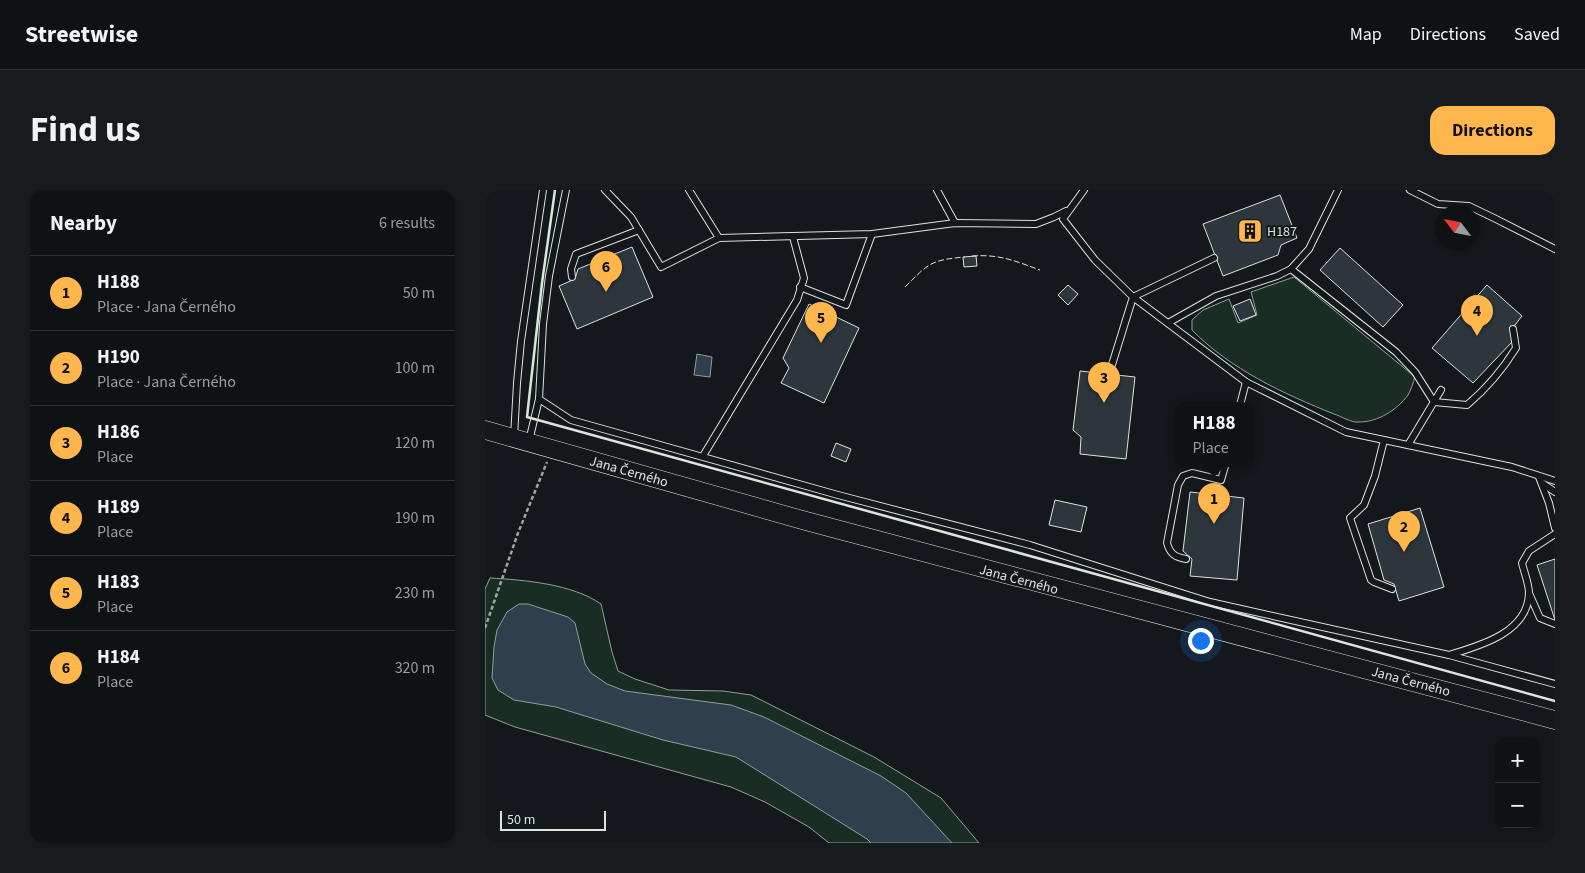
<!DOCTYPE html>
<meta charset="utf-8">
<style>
body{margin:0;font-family:"Source Sans 3",sans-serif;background:#181b1e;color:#f1f3f6}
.controls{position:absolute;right:15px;bottom:15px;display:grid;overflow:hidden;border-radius:10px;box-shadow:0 1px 4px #0004}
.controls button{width:45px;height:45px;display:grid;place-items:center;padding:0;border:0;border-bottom:1px solid #2f3234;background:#0f1215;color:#f1f3f6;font:25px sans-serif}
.compass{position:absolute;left:950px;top:15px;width:45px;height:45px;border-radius:50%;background:#0f1215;box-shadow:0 1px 4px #0004;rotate:302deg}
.scale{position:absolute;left:15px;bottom:12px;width:106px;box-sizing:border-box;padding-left:5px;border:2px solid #d8e6dc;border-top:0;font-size:14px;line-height:18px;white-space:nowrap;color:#d8e6dc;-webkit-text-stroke:4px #14181c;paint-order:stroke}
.you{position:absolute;left:715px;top:450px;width:18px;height:18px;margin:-12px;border:4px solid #fff;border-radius:50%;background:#1a73e8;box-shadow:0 0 0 8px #1a73e833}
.badge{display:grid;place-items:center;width:32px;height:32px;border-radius:50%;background:#ffb74d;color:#111;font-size:16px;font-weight:700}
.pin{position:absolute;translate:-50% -41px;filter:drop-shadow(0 1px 2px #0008)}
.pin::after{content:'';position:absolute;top:26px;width:18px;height:15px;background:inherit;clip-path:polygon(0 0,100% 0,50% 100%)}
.popup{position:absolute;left:690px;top:212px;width:78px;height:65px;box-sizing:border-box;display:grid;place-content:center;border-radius:10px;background:#0f1215;filter:drop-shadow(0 1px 4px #0005);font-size:16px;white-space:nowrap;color:#9b9ea0}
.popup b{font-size:19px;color:#f1f3f6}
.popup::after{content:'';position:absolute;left:50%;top:100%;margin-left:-10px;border:10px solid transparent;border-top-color:#0f1215}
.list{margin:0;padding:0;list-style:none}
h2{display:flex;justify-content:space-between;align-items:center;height:65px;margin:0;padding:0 20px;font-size:21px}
h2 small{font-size:16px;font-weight:400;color:#9b9ea0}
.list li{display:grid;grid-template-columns:32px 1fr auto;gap:15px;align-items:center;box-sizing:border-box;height:75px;padding:0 20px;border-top:1px solid #2f3234}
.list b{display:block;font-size:19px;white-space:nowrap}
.list p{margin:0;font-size:16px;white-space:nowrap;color:#9b9ea0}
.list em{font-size:16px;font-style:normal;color:#9b9ea0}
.map{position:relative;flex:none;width:1070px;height:653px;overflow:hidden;border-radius:15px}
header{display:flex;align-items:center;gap:30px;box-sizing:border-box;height:70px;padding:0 25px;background:#0f1215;border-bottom:1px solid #2f3234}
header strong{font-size:24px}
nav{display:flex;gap:28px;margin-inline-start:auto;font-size:18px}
.intro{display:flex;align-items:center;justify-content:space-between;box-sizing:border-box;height:120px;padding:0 30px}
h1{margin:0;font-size:35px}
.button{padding:12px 22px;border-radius:15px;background:#ffb74d;color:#111;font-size:18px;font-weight:700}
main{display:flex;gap:30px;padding:0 30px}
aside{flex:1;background:#0f1215;border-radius:15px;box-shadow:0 1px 4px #0004}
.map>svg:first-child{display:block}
.green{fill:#1a2d24;stroke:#939e99}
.water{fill:#2f3f4d;stroke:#939e99}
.building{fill:#2c363c;stroke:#d8e6dc}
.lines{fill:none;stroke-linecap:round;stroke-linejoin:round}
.lane-casing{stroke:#d8e6dc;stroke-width:8}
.secondary-casing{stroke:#d8e6dc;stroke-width:19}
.path{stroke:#9da8a2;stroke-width:2.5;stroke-dasharray:4 2.5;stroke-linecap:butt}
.lane{stroke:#14181c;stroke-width:6}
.secondary{stroke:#14181c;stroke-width:18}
.fence{stroke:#d8e6dc;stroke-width:1;stroke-dasharray:6 2.5;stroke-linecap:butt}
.wall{stroke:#d8e6dc;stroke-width:2.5}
.labels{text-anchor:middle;stroke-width:4;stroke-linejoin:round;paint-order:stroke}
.poi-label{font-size:14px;fill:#d8e6dc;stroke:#14181c;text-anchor:start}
.street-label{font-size:14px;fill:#d8e6dc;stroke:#14181c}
</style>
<header>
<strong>Streetwise</strong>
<nav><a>Map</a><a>Directions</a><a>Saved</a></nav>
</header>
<div class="intro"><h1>Find us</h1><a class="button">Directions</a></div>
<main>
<aside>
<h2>Nearby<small>6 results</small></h2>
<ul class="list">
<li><span class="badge">1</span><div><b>H188</b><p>Place · Jana Černého</p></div><em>50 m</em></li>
<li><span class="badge">2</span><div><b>H190</b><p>Place · Jana Černého</p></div><em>100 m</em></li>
<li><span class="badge">3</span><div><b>H186</b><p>Place</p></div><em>120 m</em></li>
<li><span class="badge">4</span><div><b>H189</b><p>Place</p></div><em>190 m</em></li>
<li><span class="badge">5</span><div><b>H183</b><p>Place</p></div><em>230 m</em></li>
<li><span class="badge">6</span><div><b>H184</b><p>Place</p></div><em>320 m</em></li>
</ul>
</aside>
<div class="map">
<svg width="1070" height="653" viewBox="0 0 1070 653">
<rect width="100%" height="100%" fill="#14181c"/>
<!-- green -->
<g class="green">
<path d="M 809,87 L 930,187 C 928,193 926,200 923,205 C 912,220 893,232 874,232 C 866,233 856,226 849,224 C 799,204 745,179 707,140 L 707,130 L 718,120 L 744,109 L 753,133 L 772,125 L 766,102 Z"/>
<path d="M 5,388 C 40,390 87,394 116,414 L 127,462 L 133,481 L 150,489 L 184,500 L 238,501 L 266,505 L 282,513 L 389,567 L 456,608 L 494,653 L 344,653 L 324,637 L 280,612 L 246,597 L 30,537 L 0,525 L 0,399 Z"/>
</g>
<!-- water -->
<g class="water">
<polygon points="212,164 227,167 225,187 209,185"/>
<polygon points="34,414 43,414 83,427 90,433 100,474 106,483 122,494 140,501 246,515 279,527 396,586 421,603 467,653 386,653 382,649 251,567 178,550 71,517 29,510 13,500 7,488 9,457 12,440 22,422"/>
</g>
<!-- building -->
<g class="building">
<polygon points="795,5 812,48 796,55 793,65 738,86 718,34"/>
<polygon points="147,57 168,107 92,139 74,96 90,89 93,79"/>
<polygon points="855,58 918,115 898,137 835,80"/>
<polygon points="491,66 492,76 479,77 478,67"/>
<polygon points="583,95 593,104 583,115 573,105"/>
<polygon points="1002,95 1037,126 1026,140 1027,152 988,193 947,158"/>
<polygon points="765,109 771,125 755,131 748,116"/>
<polygon points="324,114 374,138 339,213 296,193 304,178 298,168"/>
<polygon points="595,181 650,187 641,269 595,264 596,247 588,240"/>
<polygon points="351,253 366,259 361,272 346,266"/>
<polygon points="705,302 759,308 752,390 705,386 707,369 698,361"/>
<polygon points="570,310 602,317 596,342 564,335"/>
<polygon points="935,318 959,397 914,411 909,394 899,390 883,334"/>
<polygon points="1070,369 1070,430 1052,375"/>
</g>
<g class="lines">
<defs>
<g id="lane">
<polyline points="81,0 64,86 58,134 54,209 86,230 353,305 545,355 725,412 964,465 1070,494"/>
<polyline points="120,0 146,27 176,77 234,48 387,44 470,33 551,34 569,27 581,21"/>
<polyline points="204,0 234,48"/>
<polyline points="452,0 470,33"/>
<polyline points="599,0 578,29 610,70 648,107 761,192 861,242 1027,277 1070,291"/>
<polyline points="925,0 953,14 984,16 1011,29 1070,59"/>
<path d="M 806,79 L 911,162 L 930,182 L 949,212 L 982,215 C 1001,199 1018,179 1031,158 L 1028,139"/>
<polyline points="87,87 86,79 91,64 154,40"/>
<polyline points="315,97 361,115 387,44"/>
<polyline points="683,133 731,106 792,86 806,79 824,59 853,0"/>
<polyline points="626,178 648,107 729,68"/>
<polyline points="755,215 761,192"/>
<polyline points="29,247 32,193 36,151 58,0"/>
<polyline points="899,250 890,286 879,315 865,328 886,390 889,392 907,399"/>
<polyline points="44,251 54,209"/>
<polyline points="923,255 956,200"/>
<polyline points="218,266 312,110 319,88 308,47"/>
<polyline points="1054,287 1064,313 1070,338"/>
<polyline points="1057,293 1070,302"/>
<path d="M 701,369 C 690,367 685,364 682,353 L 693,295 L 698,286 L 707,283 L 736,290 L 741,273"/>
<polyline points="1044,403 1055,428 1070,434"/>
<path d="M 964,465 C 994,456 1043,443 1044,403 C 1044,394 1039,382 1037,373 L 1044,361 L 1070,344"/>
</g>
<polyline id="secondary" points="0,240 321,331 1070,530"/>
</defs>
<!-- lane casing -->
<use href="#lane" class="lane-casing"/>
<!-- secondary casing -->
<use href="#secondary" class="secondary-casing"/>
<!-- path -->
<polyline class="path" points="0,438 33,343 62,272"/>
<!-- lane -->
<use href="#lane" class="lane"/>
<!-- secondary -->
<use href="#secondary" class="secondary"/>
<!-- fence -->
<g class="fence">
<path d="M 487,66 C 515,64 530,71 555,80"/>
<path d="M 420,97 C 444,73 446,70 480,67"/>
</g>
<!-- wall -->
<polyline class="wall" points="70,0 57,93 42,227 1070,511"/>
</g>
<!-- icons -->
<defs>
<symbol id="building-square" viewBox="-11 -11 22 22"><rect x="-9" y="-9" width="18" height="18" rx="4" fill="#ffb74d" stroke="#14181c"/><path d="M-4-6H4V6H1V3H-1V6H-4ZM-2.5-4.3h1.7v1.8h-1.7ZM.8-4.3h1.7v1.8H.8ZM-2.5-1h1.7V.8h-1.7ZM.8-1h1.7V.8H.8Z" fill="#111"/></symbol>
</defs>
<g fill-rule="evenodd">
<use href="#building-square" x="751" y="27" width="28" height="28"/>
</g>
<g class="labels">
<!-- poi labels -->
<g class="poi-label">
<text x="782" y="46">H187</text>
</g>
<!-- street labels -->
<g class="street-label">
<text transform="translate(144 281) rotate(16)" y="5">Jana Černého</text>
<text transform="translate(534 389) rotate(15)" y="5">Jana Černého</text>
<text transform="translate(926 491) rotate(15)" y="5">Jana Černého</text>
</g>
</g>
</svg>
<div class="controls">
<button>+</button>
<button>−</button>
</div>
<svg class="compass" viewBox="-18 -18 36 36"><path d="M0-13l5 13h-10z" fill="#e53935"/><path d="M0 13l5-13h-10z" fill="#9b9ea0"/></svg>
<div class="scale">50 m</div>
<div class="you"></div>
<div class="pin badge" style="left:729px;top:334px">1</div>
<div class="popup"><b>H188</b>Place</div>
<div class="pin badge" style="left:919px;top:362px">2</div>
<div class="pin badge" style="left:619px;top:213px">3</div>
<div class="pin badge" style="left:992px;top:146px">4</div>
<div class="pin badge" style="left:336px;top:153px">5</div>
<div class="pin badge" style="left:121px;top:102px">6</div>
</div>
</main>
